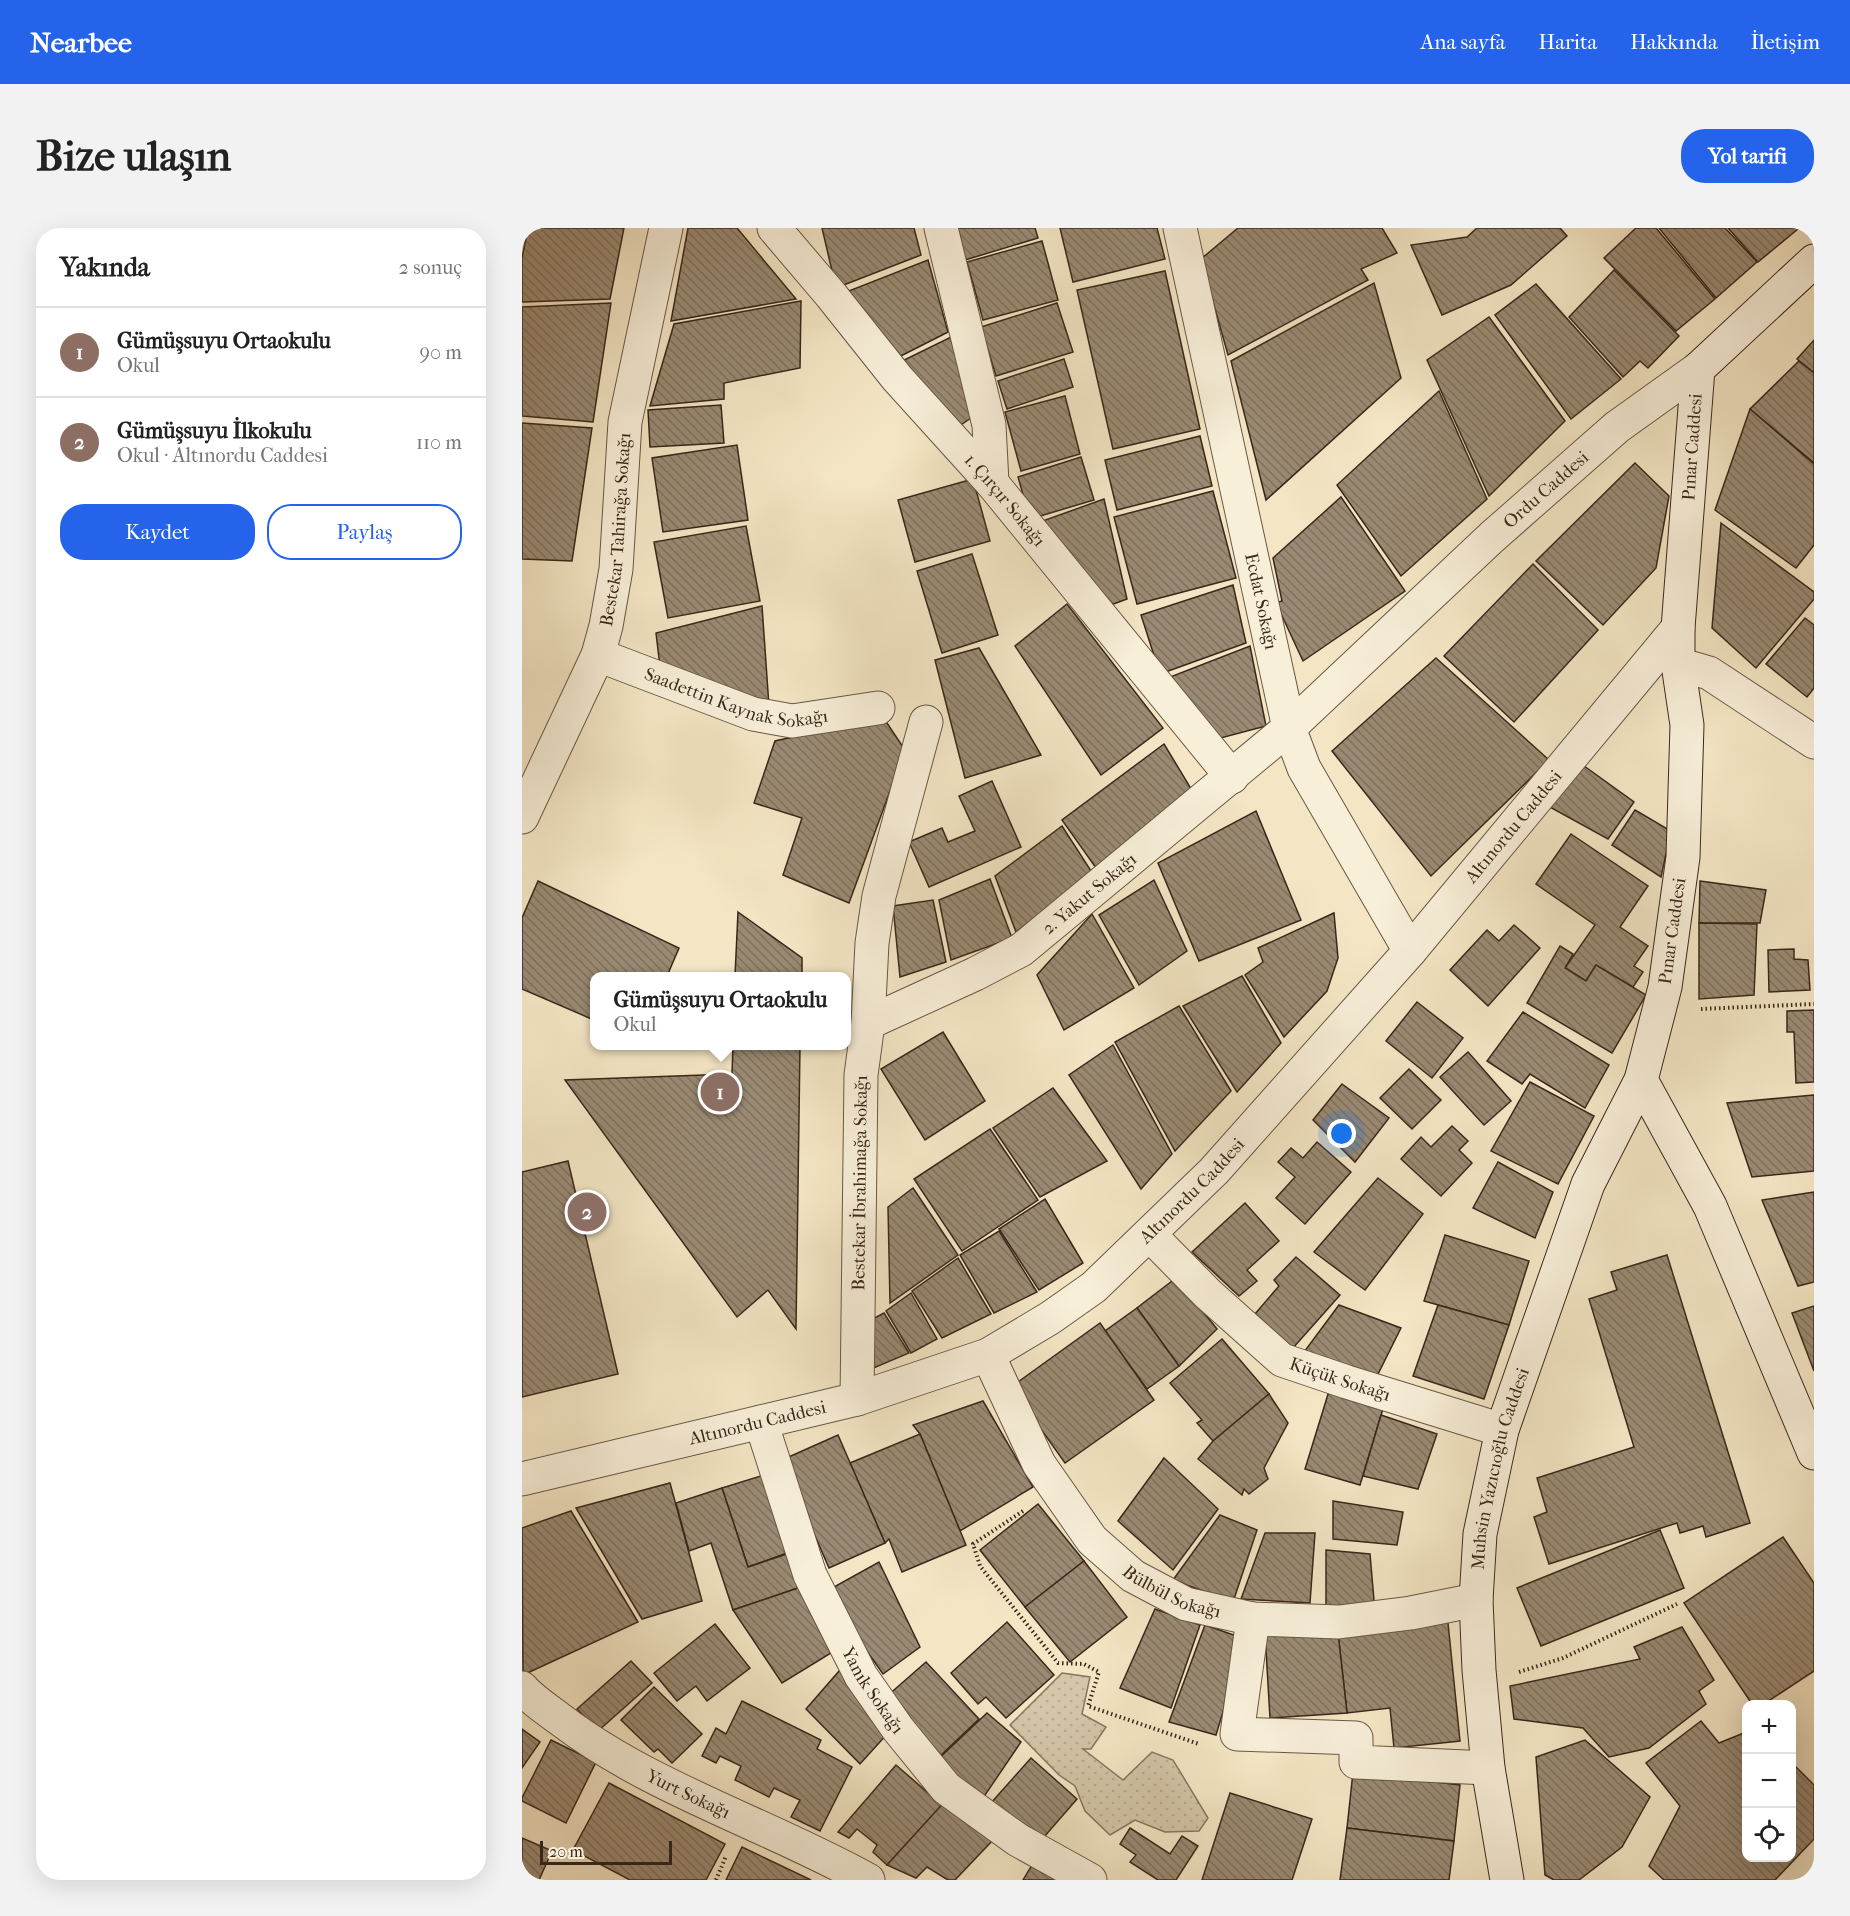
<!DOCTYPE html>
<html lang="tr">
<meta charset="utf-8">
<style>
body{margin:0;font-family:"IM FELL French Canon",serif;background:#f2f2f2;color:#222}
.controls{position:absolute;right:18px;bottom:18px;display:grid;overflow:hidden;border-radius:12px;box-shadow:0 6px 24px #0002}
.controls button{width:54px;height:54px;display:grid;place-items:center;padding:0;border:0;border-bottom:2px solid #e0e0e0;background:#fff;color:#222;font:30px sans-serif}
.scale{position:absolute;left:18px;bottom:15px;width:132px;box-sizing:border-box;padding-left:6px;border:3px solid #39271a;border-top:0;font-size:16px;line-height:21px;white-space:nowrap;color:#39271a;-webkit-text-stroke:4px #f8efd9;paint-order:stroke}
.you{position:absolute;left:820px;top:906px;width:21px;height:21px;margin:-15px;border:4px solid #fff;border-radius:50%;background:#1a73e8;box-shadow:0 0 0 9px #1a73e833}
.badge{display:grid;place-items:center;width:39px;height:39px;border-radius:50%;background:#2563eb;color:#fff;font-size:20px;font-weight:700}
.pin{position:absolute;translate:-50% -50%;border:3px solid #fff;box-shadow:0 2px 6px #0006}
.popup{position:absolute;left:68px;top:744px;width:261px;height:78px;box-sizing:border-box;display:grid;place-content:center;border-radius:12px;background:#fff;filter:drop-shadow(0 2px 4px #0005);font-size:20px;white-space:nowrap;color:#767676}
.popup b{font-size:22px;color:#222}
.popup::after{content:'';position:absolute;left:50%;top:100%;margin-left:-12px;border:12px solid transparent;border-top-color:#fff}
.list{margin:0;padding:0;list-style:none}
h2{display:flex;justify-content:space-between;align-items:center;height:78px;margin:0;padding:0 24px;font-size:26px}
h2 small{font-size:20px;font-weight:400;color:#767676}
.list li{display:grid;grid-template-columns:39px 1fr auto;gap:18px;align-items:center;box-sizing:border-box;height:90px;padding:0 24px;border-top:2px solid #e0e0e0}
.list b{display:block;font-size:22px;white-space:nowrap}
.list p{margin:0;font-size:20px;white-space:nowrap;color:#767676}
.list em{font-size:20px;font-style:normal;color:#767676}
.actions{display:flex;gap:12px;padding:18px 24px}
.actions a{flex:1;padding:14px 0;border:2px solid #2563eb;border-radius:24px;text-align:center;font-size:21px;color:#2563eb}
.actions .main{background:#2563eb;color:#fff}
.icon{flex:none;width:33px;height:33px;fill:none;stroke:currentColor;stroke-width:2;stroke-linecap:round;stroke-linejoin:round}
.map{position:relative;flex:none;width:1292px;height:1652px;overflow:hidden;border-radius:24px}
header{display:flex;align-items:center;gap:36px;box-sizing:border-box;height:84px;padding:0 30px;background:#2563eb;color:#fff}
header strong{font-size:28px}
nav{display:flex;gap:33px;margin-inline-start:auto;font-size:21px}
.intro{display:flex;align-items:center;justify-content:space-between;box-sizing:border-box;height:144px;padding:0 36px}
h1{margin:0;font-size:42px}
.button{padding:15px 27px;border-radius:24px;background:#2563eb;color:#fff;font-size:21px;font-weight:700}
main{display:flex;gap:36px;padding:0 36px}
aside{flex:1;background:#fff;border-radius:24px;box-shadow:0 6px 24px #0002}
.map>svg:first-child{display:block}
.green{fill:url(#green-dots);stroke:#867661;stroke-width:1.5}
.building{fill:url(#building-back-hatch);stroke:#39271a;stroke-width:1.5}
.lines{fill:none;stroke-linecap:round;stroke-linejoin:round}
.minor-casing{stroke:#685745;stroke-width:35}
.tertiary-casing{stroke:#685745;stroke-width:35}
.secondary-casing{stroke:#39271a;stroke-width:35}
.path{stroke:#39271a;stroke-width:4;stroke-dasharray:1.5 3;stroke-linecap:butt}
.minor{stroke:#f8efd9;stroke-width:33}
.tertiary{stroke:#f8efd9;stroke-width:33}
.secondary{stroke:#f8efd9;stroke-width:33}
.labels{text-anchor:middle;stroke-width:4.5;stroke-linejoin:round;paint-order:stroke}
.street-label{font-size:18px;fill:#39271a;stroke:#f8efd9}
</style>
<header>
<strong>Nearbee</strong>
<nav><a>Ana sayfa</a><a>Harita</a><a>Hakkında</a><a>İletişim</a></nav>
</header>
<div class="intro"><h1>Bize ulaşın</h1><a class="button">Yol tarifi</a></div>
<main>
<aside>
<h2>Yakında<small>2 sonuç</small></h2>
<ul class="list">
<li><span class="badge" style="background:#8d6e63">1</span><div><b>Gümüşsuyu Ortaokulu</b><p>Okul</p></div><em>90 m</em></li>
<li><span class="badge" style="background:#8d6e63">2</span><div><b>Gümüşsuyu İlkokulu</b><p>Okul · Altınordu Caddesi</p></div><em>110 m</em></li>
</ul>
<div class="actions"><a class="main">Kaydet</a><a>Paylaş</a></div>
</aside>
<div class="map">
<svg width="1292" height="1652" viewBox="0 0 1292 1652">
<defs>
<pattern id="green-dots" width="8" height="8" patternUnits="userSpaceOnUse" patternTransform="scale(1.5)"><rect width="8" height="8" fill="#d4c6a8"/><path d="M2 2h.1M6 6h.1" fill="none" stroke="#b7aa90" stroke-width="1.8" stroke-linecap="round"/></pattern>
<pattern id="building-back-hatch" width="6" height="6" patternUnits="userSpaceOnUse" patternTransform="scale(1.5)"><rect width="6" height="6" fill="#9a8a73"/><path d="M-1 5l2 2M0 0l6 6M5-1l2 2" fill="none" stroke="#7f715e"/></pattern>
</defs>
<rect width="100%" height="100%" fill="#f4e6c5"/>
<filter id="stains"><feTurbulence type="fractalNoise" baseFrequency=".00333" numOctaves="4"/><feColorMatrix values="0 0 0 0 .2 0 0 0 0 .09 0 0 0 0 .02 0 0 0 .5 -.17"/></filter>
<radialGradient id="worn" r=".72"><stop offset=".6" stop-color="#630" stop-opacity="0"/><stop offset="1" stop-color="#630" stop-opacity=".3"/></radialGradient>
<!-- green -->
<polygon class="green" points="540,1445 568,1449 560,1486 584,1499 569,1521 561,1521 601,1552 630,1524 651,1532 686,1590 677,1603 643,1604 613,1592 588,1607 563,1583 553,1558 537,1547 488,1497"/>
<!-- building -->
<g class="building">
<polygon points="6,0 102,0 88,71 0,74 0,30"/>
<polygon points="166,0 215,0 274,71 149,93"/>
<polygon points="300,0 392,0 399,27 314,60"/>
<polygon points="434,0 513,0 516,10 443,32"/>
<polygon points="538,0 635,0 643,31 551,54"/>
<polygon points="716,0 860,0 875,25 839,41 846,52 706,127 679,31"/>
<polygon points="955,0 1038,0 1045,8 989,57 920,87 889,17 945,9"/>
<polygon points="1114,0 1134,0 1193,71 1154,103 1082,30"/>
<polygon points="1137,0 1203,0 1235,34 1194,70"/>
<polygon points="1206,0 1275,0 1276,1 1236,34"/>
<polygon points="520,13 536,72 461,92 445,34"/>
<polygon points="406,32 426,104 367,134 319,66"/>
<polygon points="1092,42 1157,108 1126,140 1118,133 1101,149 1047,89"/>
<polygon points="643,43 678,201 591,221 555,62"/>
<polygon points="852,55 879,150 744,272 709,133"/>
<polygon points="1014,56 1099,151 1049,191 973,87"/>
<polygon points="279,73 278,140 202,155 202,171 128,178 152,96"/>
<polygon points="89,75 71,194 0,188 0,79"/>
<polygon points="535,75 551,124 474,148 459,99"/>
<polygon points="967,89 1043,193 967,268 905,132"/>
<polygon points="429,109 452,188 427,205 370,138"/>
<polygon points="1292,112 1292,145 1275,131"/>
<polygon points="542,131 551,159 485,181 476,153"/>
<polygon points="1277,133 1292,145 1292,235 1228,181"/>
<polygon points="917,163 965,271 879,348 815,257"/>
<polygon points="543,168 558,226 499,243 483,184"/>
<polygon points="199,177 202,215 128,219 126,182"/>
<polygon points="1228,181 1292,236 1292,317 1274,340 1193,282"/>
<polygon points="0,195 70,200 50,333 0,331"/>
<polygon points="678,208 690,258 595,282 583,232"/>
<polygon points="215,217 226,292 141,304 130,230"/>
<polygon points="559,229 572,272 508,291 496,249"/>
<polygon points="1113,235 1147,268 1134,340 1081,397 1014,333"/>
<polygon points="451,251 468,313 393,334 376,272"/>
<polygon points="691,263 714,350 615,376 592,289"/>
<polygon points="819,269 883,363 781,433 754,375 760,373 751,330"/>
<polygon points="582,271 605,371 586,378 515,295"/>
<polygon points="1199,295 1292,364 1292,371 1234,440 1190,400"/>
<polygon points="224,298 238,373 146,390 132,314"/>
<polygon points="450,326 476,407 420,425 395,343"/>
<polygon points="1011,336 1076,402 992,494 922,428"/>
<polygon points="711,357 724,415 638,446 619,387"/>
<polygon points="545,376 641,500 579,547 493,418"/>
<polygon points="240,378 247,478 139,447 134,405"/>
<polygon points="1283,390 1292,397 1292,460 1285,469 1244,436"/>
<polygon points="728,418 744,498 695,511 643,451"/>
<polygon points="457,420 519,527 443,550 413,432"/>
<polygon points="914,430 1027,532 909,648 810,523"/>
<polygon points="361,489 383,522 327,675 261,647 280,590 232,575 253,513"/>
<polygon points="642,516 671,564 574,640 540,592"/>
<polygon points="1058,535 1112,574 1086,611 1026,578"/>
<polygon points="470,553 499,619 407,659 387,614 420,600 426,614 453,603 437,568"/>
<polygon points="1113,582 1149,603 1139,649 1090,617"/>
<polygon points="734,583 779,692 677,733 636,635"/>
<polygon points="540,598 571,646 494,704 473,648"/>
<polygon points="1049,606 1126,658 1098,699 1126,718 1112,738 1121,744 1111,759 1074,737 1064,753 1043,740 1073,697 1014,656"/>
<polygon points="468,651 490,710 429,732 417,672"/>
<polygon points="632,652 665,723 617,757 577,687"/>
<polygon points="16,653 157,720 145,748 72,748 72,792 0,761 0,690"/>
<polygon points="1178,653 1244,662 1238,695 1177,695"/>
<polygon points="411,672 424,734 378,749 371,678"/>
<polygon points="216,684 280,730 280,748 213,748"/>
<polygon points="812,685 816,730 805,763 762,809 723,747 741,734 736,720"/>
<polygon points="570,686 612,760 542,802 515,747"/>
<polygon points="1177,695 1235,696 1232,767 1177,771"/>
<polygon points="992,697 1018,720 966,778 928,742 965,702 977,713"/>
<polygon points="1038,718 1051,726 1043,740 1064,753 1074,737 1124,767 1090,825 1005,775"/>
<polygon points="1272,721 1272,731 1286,732 1288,762 1247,764 1246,722"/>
<polygon points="720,748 759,815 715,864 661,778"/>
<polygon points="895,774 941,810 910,850 864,813"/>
<polygon points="657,778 709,863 653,923 593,814"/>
<polygon points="1292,782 1292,854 1274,855 1272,804 1265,804 1265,783"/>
<polygon points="1001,784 1087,837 1063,880 1008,846 1000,856 965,833"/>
<polygon points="421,804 463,873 403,912 359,841"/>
<polygon points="591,817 650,926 619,961 547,847"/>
<polygon points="211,818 278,818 274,1101 246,1062 215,1089 43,852 210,846"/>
<polygon points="946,824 989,873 962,897 918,849"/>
<polygon points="887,841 919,872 890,901 858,870"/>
<polygon points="1008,854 1072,888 1036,956 969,923"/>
<polygon points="820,856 867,890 833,934 791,892"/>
<polygon points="531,860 585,933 518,969 471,900"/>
<polygon points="1292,867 1292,943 1230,949 1205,875"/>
<polygon points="930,898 946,913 937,922 950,935 919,968 879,931 899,909 909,919"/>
<polygon points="468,901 516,972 440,1023 392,951"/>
<polygon points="795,914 829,944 783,996 754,970 773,949 756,934 769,920 781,930"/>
<polygon points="46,933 96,1146 0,1169 0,944"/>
<polygon points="976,934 1031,964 1013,1010 951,980"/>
<polygon points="856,950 901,986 843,1062 792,1024"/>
<polygon points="391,960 436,1027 368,1075 366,979"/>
<polygon points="1292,964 1292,1054 1276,1058 1240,972"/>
<polygon points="523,971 561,1035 517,1062 477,1001"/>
<polygon points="723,975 757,1013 725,1042 735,1053 717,1068 670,1024"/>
<polygon points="477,1003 515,1064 472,1085 438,1027"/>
<polygon points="923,1007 1007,1033 987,1097 902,1073"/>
<polygon points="1145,1027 1228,1295 1184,1309 1181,1298 1158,1305 1155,1295 1027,1336 1012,1289 1025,1284 1015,1250 1112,1219 1067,1071 1095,1062 1089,1044"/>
<polygon points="774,1029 818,1067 771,1120 733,1086 757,1058 752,1052"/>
<polygon points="436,1030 469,1086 420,1110 390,1063"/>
<polygon points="654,1050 695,1101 657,1138 615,1080"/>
<polygon points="389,1065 415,1111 389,1125 364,1083"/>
<polygon points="817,1077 879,1100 855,1148 782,1124"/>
<polygon points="916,1077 987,1097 962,1171 891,1148"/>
<polygon points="1292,1078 1292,1143 1270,1085"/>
<polygon points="615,1080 657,1138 625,1161 583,1103"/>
<polygon points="362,1085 387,1125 347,1142 345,1094"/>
<polygon points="578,1095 632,1172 543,1235 489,1159"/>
<polygon points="700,1111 747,1166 691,1213 675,1195 680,1192 648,1155"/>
<polygon points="807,1163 861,1181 838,1257 783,1241"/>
<polygon points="747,1166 766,1195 742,1240 746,1251 727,1266 722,1261 720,1267 676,1231 691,1213"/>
<polygon points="461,1173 511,1259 438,1303 398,1206 391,1197"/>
<polygon points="859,1187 915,1206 896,1261 841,1248"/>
<polygon points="398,1206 444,1317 380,1344 367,1311 363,1315 328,1235"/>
<polygon points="316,1207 363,1315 307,1340 260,1232"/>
<polygon points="642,1230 696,1281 651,1342 596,1293"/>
<polygon points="242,1247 265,1325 226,1339 200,1260"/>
<polygon points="148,1255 180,1373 120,1391 54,1280"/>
<polygon points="200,1260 226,1339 268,1325 279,1359 211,1382 189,1315 167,1323 154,1275"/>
<polygon points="811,1273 881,1284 875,1317 811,1311"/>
<polygon points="516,1276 562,1333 503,1379 458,1322"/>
<polygon points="49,1283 116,1394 1,1447 0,1300"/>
<polygon points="698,1287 735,1302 711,1374 651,1352"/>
<polygon points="1138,1302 1162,1360 1019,1418 995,1360"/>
<polygon points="743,1305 793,1305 788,1375 719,1371"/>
<polygon points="1261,1309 1292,1355 1292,1443 1242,1476 1230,1476 1162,1375"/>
<polygon points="804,1322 848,1326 853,1384 804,1382"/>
<polygon points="562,1333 605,1389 548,1434 503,1379"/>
<polygon points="357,1334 398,1419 361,1446 303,1364"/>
<polygon points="279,1359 309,1425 260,1455 211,1382"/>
<polygon points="633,1381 678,1397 649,1480 598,1460"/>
<polygon points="925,1385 938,1513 872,1520 868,1480 825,1485 815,1396"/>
<polygon points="485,1394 532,1447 484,1490 464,1469 456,1476 429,1445"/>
<polygon points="193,1396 228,1440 185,1473 174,1458 155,1473 132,1445"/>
<polygon points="815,1396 825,1485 748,1490 743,1405"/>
<polygon points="683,1397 723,1411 694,1507 647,1494"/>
<polygon points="1160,1399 1192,1452 1177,1463 1184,1476 1127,1520 1087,1529 1061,1500 992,1491 988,1458 1118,1431 1112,1419"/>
<polygon points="109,1433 130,1455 76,1503 55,1481"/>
<polygon points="404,1434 457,1491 417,1529 364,1469"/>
<polygon points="318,1442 367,1504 338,1536 284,1481"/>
<polygon points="132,1459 180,1506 150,1535 136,1521 132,1524 99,1492"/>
<polygon points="220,1473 299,1512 295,1521 330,1539 298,1603 269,1589 278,1572 252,1560 247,1569 213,1552 219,1538 198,1528 194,1535 180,1528 194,1500 204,1506"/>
<polygon points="465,1485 499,1514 459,1573 411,1536"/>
<polygon points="1179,1493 1197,1515 1224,1504 1224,1630 1270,1630 1270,1535 1292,1557 1292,1611 1253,1652 1142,1652 1127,1638 1158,1578 1124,1535"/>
<polygon points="0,1501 18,1514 0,1540"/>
<polygon points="29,1512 74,1534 44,1595 0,1573 0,1570"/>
<polygon points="1063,1512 1128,1569 1100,1619 1057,1652 1032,1652 1023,1647 1014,1529"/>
<polygon points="509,1530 555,1571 516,1616 469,1575"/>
<polygon points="374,1537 420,1577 365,1637 351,1624 355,1617 335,1601 327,1610 316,1604"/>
<polygon points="831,1544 938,1557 932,1613 825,1600"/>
<polygon points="87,1555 203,1616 184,1652 108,1652 51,1622"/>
<polygon points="708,1565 790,1591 770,1652 680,1652"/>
<polygon points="425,1571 471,1612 433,1652 426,1652 405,1639 394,1650 365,1637"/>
<polygon points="608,1600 648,1626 660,1608 676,1618 654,1652 636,1652 608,1634 614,1627 598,1616"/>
<polygon points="825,1600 932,1613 927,1652 818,1652"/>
<polygon points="0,1610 30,1623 17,1652 0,1652"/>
<polygon points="220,1619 289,1652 204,1652"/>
<polygon points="510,1637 536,1652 501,1652"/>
</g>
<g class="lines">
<defs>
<g id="minor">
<path id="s1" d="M 252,0 L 309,67 L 375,150 L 470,255 L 710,549"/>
<polyline points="419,0 467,197 470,255"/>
<path id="s2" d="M 658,0 L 767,500 L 782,540 L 888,723"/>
<path id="s3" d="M 76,427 L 231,486 L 270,493 L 356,480"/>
<polyline points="1156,436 1187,445 1292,514"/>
<path id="s4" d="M 0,589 L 76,427 L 84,398 L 94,341 L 103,194 L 144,0"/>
<path id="s5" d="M 346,795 L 453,746 L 499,722 L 767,500 L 970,309 L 1095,199 L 1176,141"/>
<path id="s6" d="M 628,1007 L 686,1066 L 760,1132 L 825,1154 L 980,1202"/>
<path id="s7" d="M 466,1127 L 517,1236 L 570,1312 L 611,1348 L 664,1376 L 731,1391 L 817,1394 L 889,1385 L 954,1372"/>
<path id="s8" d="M 335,1171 L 339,847 L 346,795 L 350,715 L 357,668 L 404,494"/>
<path id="s9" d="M 239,1194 L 288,1347 L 339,1448 L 376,1501 L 424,1560 L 496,1612 L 568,1652"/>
<polyline points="731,1391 715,1506 834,1510 834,1534 966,1540"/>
<path id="s10" d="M 0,1460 C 10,1472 26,1482 39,1492 C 128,1560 247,1597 346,1652"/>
</g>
<g id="tertiary">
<path id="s11" d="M 0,1251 L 335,1171 L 466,1127 L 528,1090 L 572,1059 L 692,943 L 888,723 L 1156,400"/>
</g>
<g id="secondary">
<polyline points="1292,33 1176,141 1156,400 1156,436 1165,497 1161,629 1143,759 1119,852 1188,978 1292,1225"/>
<path id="s12" d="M 985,1652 L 966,1540 L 957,1442 L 954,1372 L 958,1306 L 980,1202 L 1066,956 L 1119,852"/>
</g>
</defs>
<!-- minor casing -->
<use href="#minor" class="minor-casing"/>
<!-- tertiary casing -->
<use href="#tertiary" class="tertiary-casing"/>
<!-- secondary casing -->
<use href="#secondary" class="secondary-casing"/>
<!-- path -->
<g class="path">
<polyline points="1179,781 1292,776"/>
<polyline points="501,1283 451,1316 458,1338 536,1435 562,1436 577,1444 566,1478 677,1516"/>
<polyline points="997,1444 1041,1430 1155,1376"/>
<polyline points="194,1652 204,1628"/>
</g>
<!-- minor -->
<use href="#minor" class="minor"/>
<!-- tertiary -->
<use href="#tertiary" class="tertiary"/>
<!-- secondary -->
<use href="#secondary" class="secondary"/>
</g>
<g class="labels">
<!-- street labels -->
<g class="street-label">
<text transform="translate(1170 219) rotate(-86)" y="6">Pınar Caddesi</text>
<text dy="6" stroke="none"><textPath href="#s5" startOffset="868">Ordu Caddesi</textPath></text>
<text dy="6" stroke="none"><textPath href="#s1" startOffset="357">1. Çırçır Sokağı</textPath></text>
<text dy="6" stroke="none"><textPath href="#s4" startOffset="306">Bestekar Tahirağa Sokağı</textPath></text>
<text dy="6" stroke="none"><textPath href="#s2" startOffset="382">Ecdat Sokağı</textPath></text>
<text dy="6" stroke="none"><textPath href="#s3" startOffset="146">Saadettin Kaynak Sokağı</textPath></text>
<text dy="6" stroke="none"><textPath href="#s11" startOffset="1232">Altınordu Caddesi</textPath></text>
<text dy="6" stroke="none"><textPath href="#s5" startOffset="258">2. Yakut Sokağı</textPath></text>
<text transform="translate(1150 703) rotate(-82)" y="6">Pınar Caddesi</text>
<text dy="6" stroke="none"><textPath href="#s8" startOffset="216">Bestekar İbrahimağa Sokağı</textPath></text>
<text dy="6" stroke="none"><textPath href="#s11" startOffset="746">Altınordu Caddesi</textPath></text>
<text dy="6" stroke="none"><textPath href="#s6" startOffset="243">Küçük Sokağı</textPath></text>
<text dy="6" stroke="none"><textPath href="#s11" startOffset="242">Altınordu Caddesi</textPath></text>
<text dy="6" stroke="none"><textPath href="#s12" startOffset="416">Muhsin Yazıcıoğlu Caddesi</textPath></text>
<text dy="6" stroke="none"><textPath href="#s7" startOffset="310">Bülbül Sokağı</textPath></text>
<text dy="6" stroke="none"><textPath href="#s9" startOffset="292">Yanık Sokağı</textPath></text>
<text dy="6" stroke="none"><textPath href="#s10" startOffset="198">Yurt Sokağı</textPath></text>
</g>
</g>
<rect width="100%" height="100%" filter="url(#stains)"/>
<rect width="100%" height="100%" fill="url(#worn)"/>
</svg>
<div class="controls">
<button>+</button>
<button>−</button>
<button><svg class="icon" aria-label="locate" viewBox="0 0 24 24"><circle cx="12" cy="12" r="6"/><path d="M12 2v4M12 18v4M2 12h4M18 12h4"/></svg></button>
</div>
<div class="scale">20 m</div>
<div class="you"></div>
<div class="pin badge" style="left:198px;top:864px;background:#8d6e63">1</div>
<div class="popup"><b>Gümüşsuyu Ortaokulu</b>Okul</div>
<div class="pin badge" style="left:65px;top:984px;background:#8d6e63">2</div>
</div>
</main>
